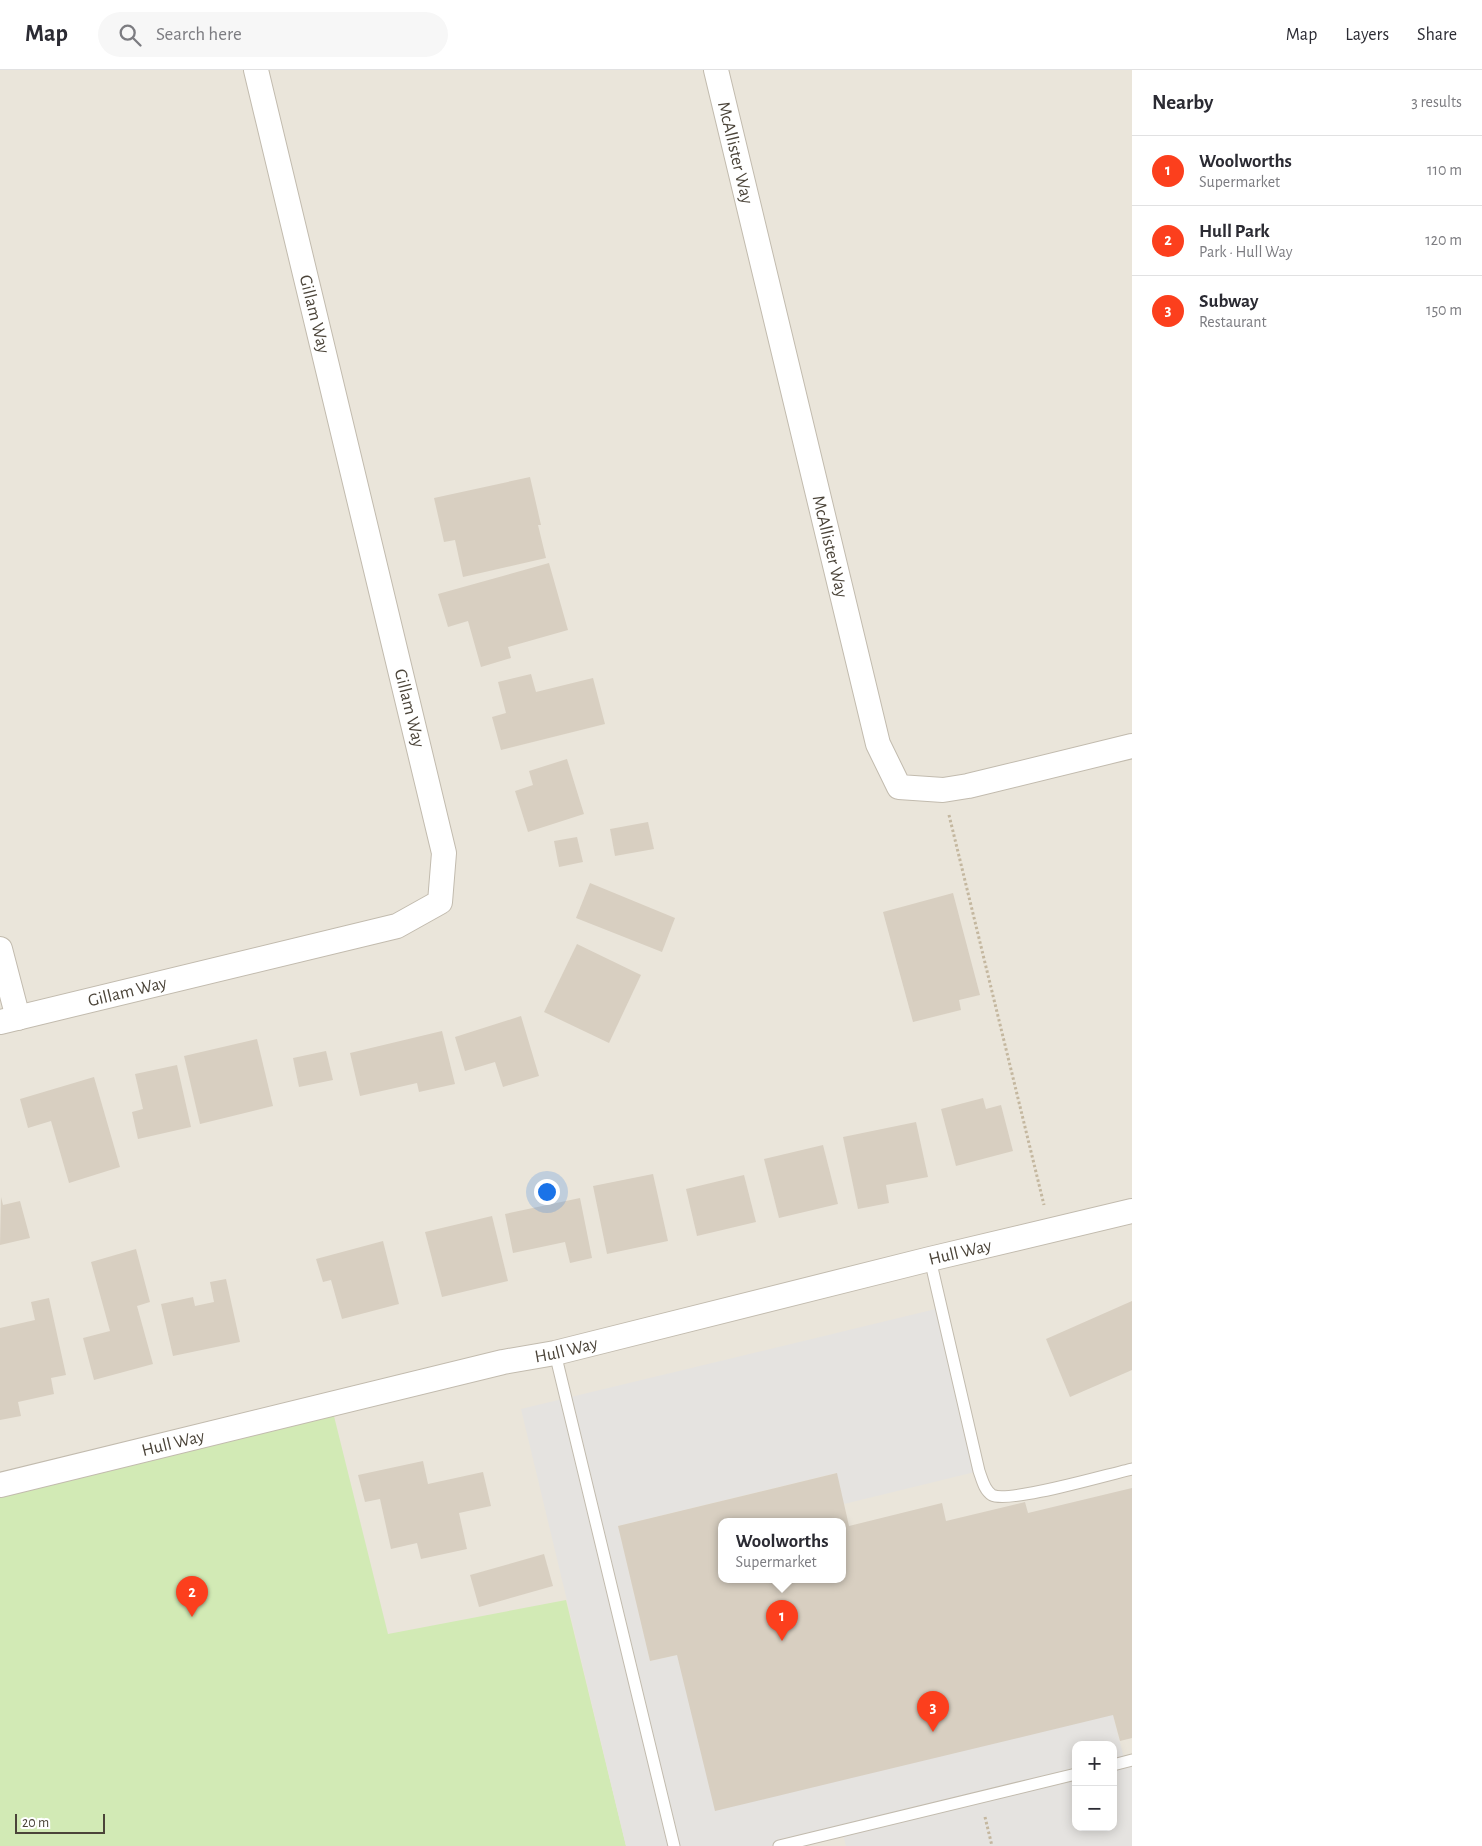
<!DOCTYPE html>
<meta charset="utf-8">
<style>
body{margin:0;font-family:"Alegreya Sans",sans-serif;background:#f7f7f7;color:#2b2b33}
.controls{position:absolute;right:15px;bottom:15px;display:grid;overflow:hidden;border-radius:10px;box-shadow:0 2px 12px #0003}
.controls button{width:45px;height:45px;display:grid;place-items:center;padding:0;border:0;border-bottom:1px solid #e1e1e2;background:#fff;color:#2b2b33;font:25px sans-serif}
.scale{position:absolute;left:15px;bottom:12px;width:90px;box-sizing:border-box;padding-left:5px;border:2px solid #4b4439;border-top:0;font-size:14px;line-height:18px;white-space:nowrap;color:#4b4439;-webkit-text-stroke:4px #fff;paint-order:stroke}
.you{position:absolute;left:546px;top:1121px;width:18px;height:18px;margin:-12px;border:4px solid #fff;border-radius:50%;background:#1a73e8;box-shadow:0 0 0 8px #1a73e833}
.badge{display:grid;place-items:center;width:32px;height:32px;border-radius:50%;background:#fc3f1d;color:#fff;font-size:16px;font-weight:700}
.pin{position:absolute;translate:-50% -41px;filter:drop-shadow(0 1px 2px #0008)}
.pin::after{content:'';position:absolute;top:26px;width:18px;height:15px;background:inherit;clip-path:polygon(0 0,100% 0,50% 100%)}
.popup{position:absolute;left:718px;top:1448px;width:128px;height:65px;box-sizing:border-box;display:grid;place-content:center;border-radius:10px;background:#fff;filter:drop-shadow(0 1px 4px #0005);font-size:16px;white-space:nowrap;color:#7c7c81}
.popup b{font-size:19px;color:#2b2b33}
.popup::after{content:'';position:absolute;left:50%;top:100%;margin-left:-10px;border:10px solid transparent;border-top-color:#fff}
.list{margin:0;padding:0;list-style:none}
h2{display:flex;justify-content:space-between;align-items:center;height:65px;margin:0;padding:0 20px;font-size:21px}
h2 small{font-size:16px;font-weight:400;color:#7c7c81}
.list li{display:grid;grid-template-columns:32px 1fr auto;gap:15px;align-items:center;box-sizing:border-box;height:70px;padding:0 20px;border-top:1px solid #e1e1e2}
.list b{display:block;font-size:19px;white-space:nowrap}
.list p{margin:0;font-size:16px;white-space:nowrap;color:#7c7c81}
.list em{font-size:16px;font-style:normal;color:#7c7c81}
.icon{flex:none;width:28px;height:28px;fill:none;stroke:currentColor;stroke-width:2;stroke-linecap:round;stroke-linejoin:round}
.map{position:relative;flex:none;width:1132px;height:1776px;overflow:hidden}
header{display:flex;align-items:center;gap:30px;box-sizing:border-box;height:70px;padding:0 25px;background:#fff;border-bottom:1px solid #e1e1e2}
header strong{font-size:24px}
nav{display:flex;gap:28px;margin-inline-start:auto;font-size:18px}
.search{width:350px;height:45px;background:#f7f7f7;display:flex;align-items:center;gap:12px;box-sizing:border-box;padding:0 18px;border-radius:28px;color:#7c7c81;font-size:19px}
main{display:flex}
aside{flex:1;background:#fff}
.map>svg:first-child{display:block}
.residential{fill:#eae5da;fill-rule:evenodd}
.green{fill:#d2eab5}
.parking{fill:#e5e3e0;fill-rule:evenodd}
.building{fill:#d8cfc1;fill-rule:evenodd}
.lines{fill:none;stroke-linecap:round;stroke-linejoin:round}
.service-casing{stroke:#c2bbae;stroke-width:13}
.minor-casing{stroke:#c2bbae;stroke-width:26}
.path{stroke:#c4b79f;stroke-width:3;stroke-dasharray:2.5 2.5;stroke-linecap:butt}
.service{stroke:#fff;stroke-width:11}
.minor{stroke:#fff;stroke-width:24}
.labels{text-anchor:middle;stroke-width:4;stroke-linejoin:round;paint-order:stroke}
.street-label{font-size:18px;fill:#4b4439;stroke:#fff}
</style>
<header>
<strong>Map</strong>
<div class="search"><svg class="icon" aria-label="search" viewBox="0 0 24 24"><circle cx="10" cy="10" r="6"/><path d="M15 15l6 6"/></svg>Search here</div>
<nav><a>Map</a><a>Layers</a><a>Share</a></nav>
</header>
<main>
<div class="map">
<svg width="1132" height="1776" viewBox="0 0 1132 1776">
<rect width="100%" height="100%" fill="#f6f3ec"/>
<!-- residential -->
<path class="residential" d="M 0,0 L 1132,0 L 1132,1776 L 0,1776 ZM 722,1452 L 842,1452 L 842,1510 L 722,1510 ZM 1076,1675 L 1113,1675 L 1113,1757 L 1076,1757 Z"/>
<!-- green -->
<polygon class="green" points="331,1334 388,1564 566,1530 626,1776 0,1776 0,1415"/>
<!-- parking -->
<path class="parking" d="M 940,1238 L 979,1401 L 844,1434 L 836,1403 L 618,1456 L 650,1591 L 677,1585 L 1113,1645 L 1125,1692 L 1132,1691 L 1132,1776 L 846,1776 L 842,1761 L 779,1776 L 626,1776 L 521,1339 ZM 1076,1675 L 1113,1675 L 1113,1757 L 1076,1757 Z"/>
<!-- building -->
<g class="building">
<polygon points="530,407 541,455 538,455 546,488 463,507 455,470 444,472 434,428"/>
<polygon points="549,493 568,560 508,577 511,588 481,597 468,551 448,557 438,524"/>
<polygon points="531,604 536,622 593,608 605,654 501,680 492,647 506,643 498,612"/>
<polygon points="567,689 584,744 528,762 515,721 533,715 529,701"/>
<polygon points="648,752 654,779 615,786 610,759"/>
<polygon points="577,767 583,792 559,797 554,771"/>
<polygon points="590,813 675,848 662,882 576,848"/>
<polygon points="953,823 980,925 959,930 961,940 913,952 883,842"/>
<polygon points="577,874 641,905 609,973 544,942"/>
<polygon points="521,946 539,1006 503,1017 495,992 465,1001 455,967"/>
<polygon points="442,961 455,1014 419,1022 417,1013 360,1026 350,983"/>
<polygon points="257,969 273,1036 200,1054 184,986"/>
<polygon points="326,981 333,1010 299,1017 293,988"/>
<polygon points="177,995 191,1057 138,1069 132,1042 143,1039 135,1004"/>
<polygon points="94,1007 120,1097 69,1113 51,1051 28,1058 20,1029"/>
<polygon points="983,1028 986,1039 1001,1035 1013,1081 956,1096 941,1039"/>
<polygon points="916,1052 928,1107 886,1115 889,1133 858,1139 843,1067"/>
<polygon points="823,1075 838,1134 779,1148 764,1089"/>
<polygon points="653,1104 668,1171 607,1184 593,1116"/>
<polygon points="744,1105 756,1152 697,1166 686,1119"/>
<polygon points="1,1127 3,1135 20,1131 30,1168 0,1175"/>
<polygon points="580,1128 592,1188 570,1193 565,1172 513,1183 505,1144"/>
<polygon points="492,1146 508,1211 442,1227 425,1162"/>
<polygon points="383,1171 399,1234 342,1249 331,1210 323,1212 316,1189"/>
<polygon points="136,1179 150,1232 137,1236 153,1294 94,1310 83,1268 110,1261 91,1192"/>
<polygon points="226,1209 240,1272 173,1286 161,1234 193,1227 195,1236 214,1232 210,1212"/>
<polygon points="49,1228 66,1305 51,1308 54,1324 18,1332 21,1346 0,1350 0,1258 35,1250 31,1232"/>
<polygon points="1132,1231 1132,1300 1070,1327 1046,1269"/>
<polygon points="423,1391 428,1414 483,1402 491,1436 459,1443 467,1479 421,1489 417,1473 391,1479 380,1429 365,1432 358,1405"/>
<path d="M 837,1403 L 849,1456 L 942,1433 L 946,1451 L 1025,1432 L 1028,1443 L 1132,1418 L 1132,1668 L 1120,1671 L 1113,1645 L 715,1741 L 677,1585 L 650,1591 L 618,1456 ZM 722,1452 L 842,1452 L 842,1510 L 722,1510 Z"/>
<polygon points="544,1484 553,1516 479,1537 470,1505"/>
</g>
<g class="lines">
<defs>
<g id="service">
<path d="M 930,1189 L 979,1401 C 982,1409 984,1420 992,1425 C 1008,1434 1109,1404 1132,1399"/>
<polyline points="555,1283 674,1776"/>
<polyline points="1113,1695 1132,1690"/>
<polyline points="779,1776 1076,1704"/>
</g>
<g id="minor">
<path id="s1" d="M 716,0 L 878,674 L 899,717 L 943,720 L 968,716 L 1132,676"/>
<polyline points="0,879 18,948"/>
<path id="s2" d="M 0,952 L 397,856 L 440,832 L 444,783 L 256,0"/>
<path id="s3" d="M 0,1415 L 503,1292 L 555,1283 L 930,1189 L 1132,1141"/>
</g>
</defs>
<!-- service casing -->
<use href="#service" class="service-casing"/>
<!-- minor casing -->
<use href="#minor" class="minor-casing"/>
<!-- path -->
<g class="path">
<polyline points="949,745 1044,1135"/>
<polyline points="985,1747 992,1776"/>
</g>
<!-- service -->
<use href="#service" class="service"/>
<!-- minor -->
<use href="#minor" class="minor"/>
</g>
<g class="labels">
<!-- street labels -->
<g class="street-label">
<text dy="6" stroke="none"><textPath href="#s1" startOffset="85">McAllister Way</textPath></text>
<text transform="translate(315 244) rotate(76)" y="6">Gillam Way</text>
<text dy="6" stroke="none"><textPath href="#s1" startOffset="490">McAllister Way</textPath></text>
<text transform="translate(410 638) rotate(76)" y="6">Gillam Way</text>
<text dy="6" stroke="none"><textPath href="#s2" startOffset="131">Gillam Way</textPath></text>
<text dy="6" stroke="none"><textPath href="#s3" startOffset="988">Hull Way</textPath></text>
<text dy="6" stroke="none"><textPath href="#s3" startOffset="582">Hull Way</textPath></text>
<text dy="6" stroke="none"><textPath href="#s3" startOffset="178">Hull Way</textPath></text>
</g>
</g>
</svg>
<div class="controls">
<button>+</button>
<button>−</button>
</div>
<div class="scale">20 m</div>
<div class="you"></div>
<div class="pin badge" style="left:782px;top:1571px">1</div>
<div class="popup"><b>Woolworths</b>Supermarket</div>
<div class="pin badge" style="left:192px;top:1547px">2</div>
<div class="pin badge" style="left:933px;top:1662px">3</div>
</div>
<aside>
<h2>Nearby<small>3 results</small></h2>
<ul class="list">
<li><span class="badge">1</span><div><b>Woolworths</b><p>Supermarket</p></div><em>110 m</em></li>
<li><span class="badge">2</span><div><b>Hull Park</b><p>Park · Hull Way</p></div><em>120 m</em></li>
<li><span class="badge">3</span><div><b>Subway</b><p>Restaurant</p></div><em>150 m</em></li>
</ul>
</aside>
</main>
